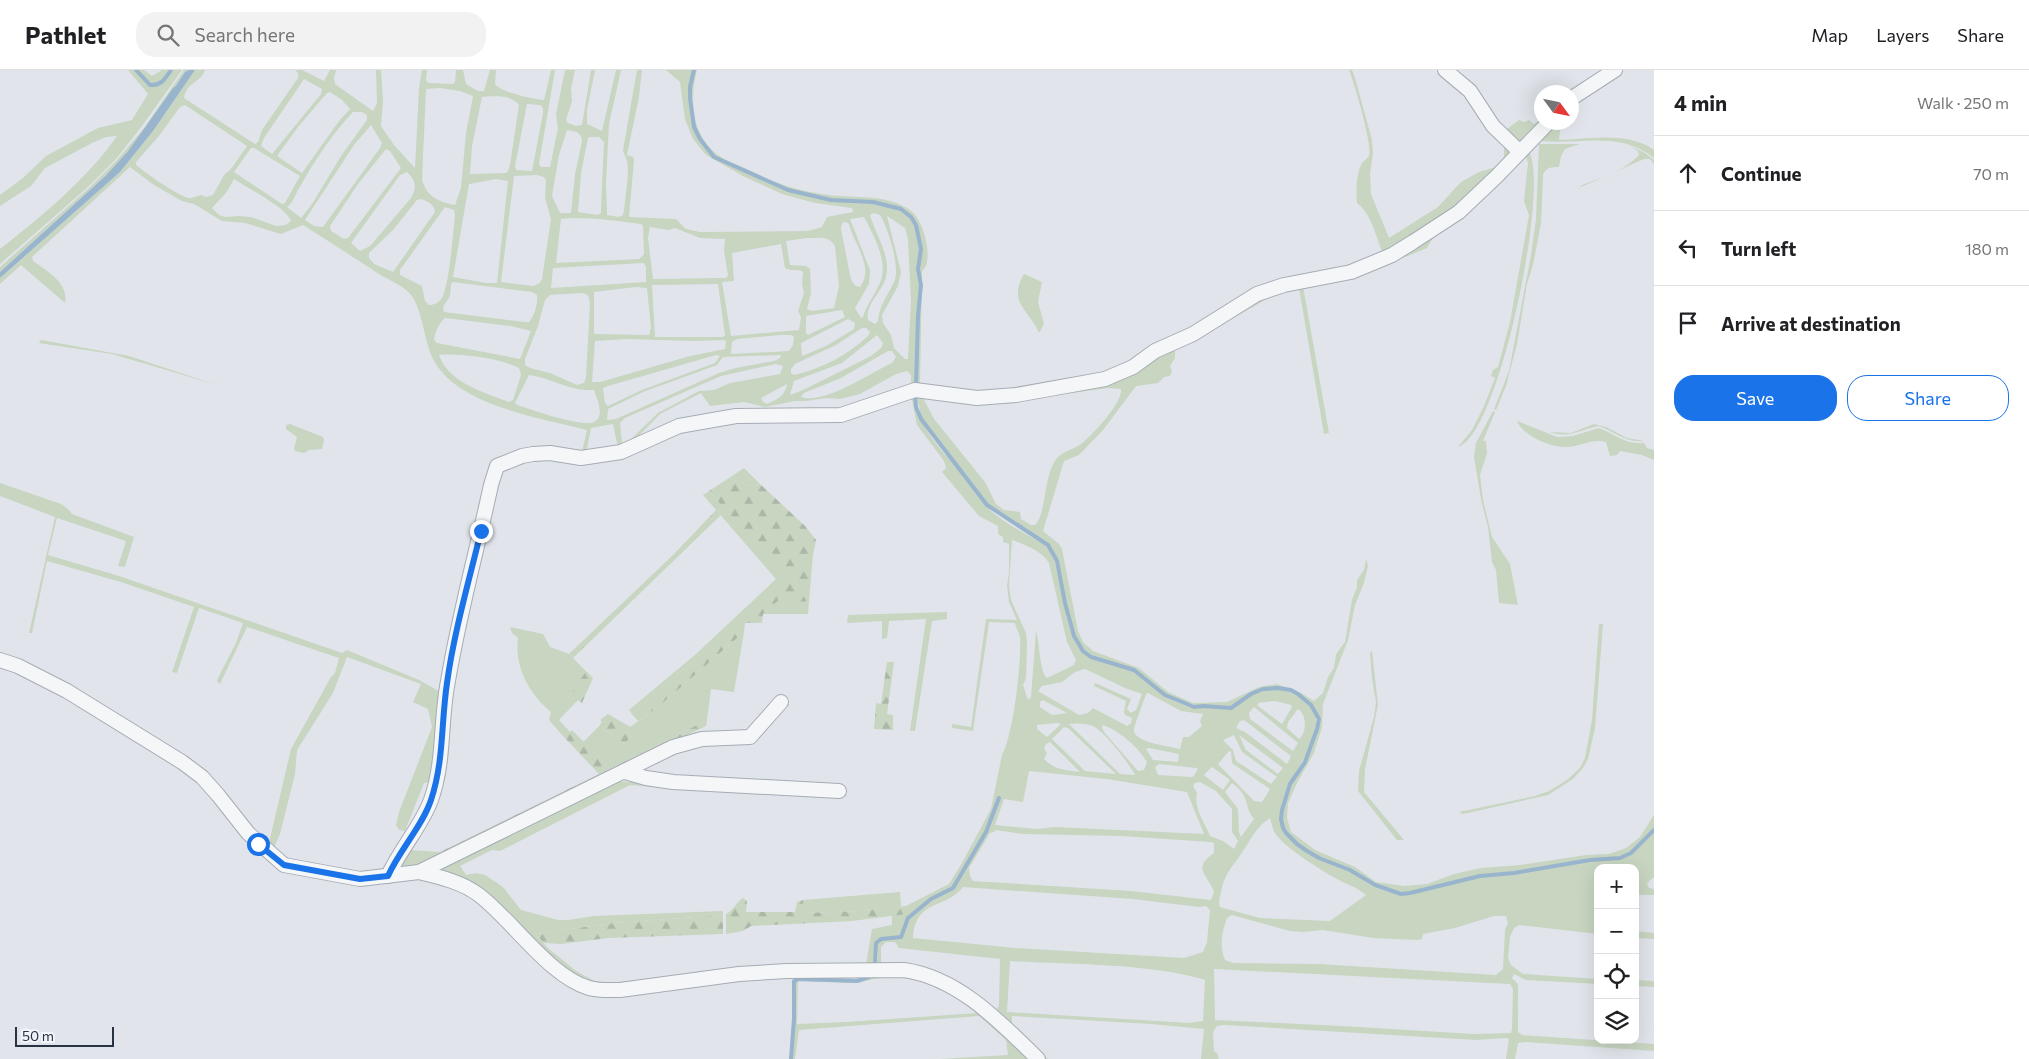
<!DOCTYPE html>
<meta charset="utf-8">
<style>
body{margin:0;font-family:Commissioner,sans-serif;background:#f2f2f2;color:#202124}
.controls{position:absolute;right:15px;bottom:15px;display:grid;overflow:hidden;border-radius:10px;box-shadow:0 5px 20px #0002}
.controls button{width:45px;height:45px;display:grid;place-items:center;padding:0;border:0;border-bottom:1px solid #e0e0e0;background:#fff;color:#202124;font:25px sans-serif}
.compass{position:absolute;left:1534px;top:15px;width:45px;height:45px;border-radius:50%;background:#fff;box-shadow:0 5px 20px #0002;rotate:123deg}
.scale{position:absolute;left:15px;bottom:12px;width:99px;box-sizing:border-box;padding-left:5px;border:2px solid #283343;border-top:0;font-size:14px;line-height:18px;white-space:nowrap;color:#283343;-webkit-text-stroke:4px #f1f4f8;paint-order:stroke}
.stop{position:absolute;width:15px;height:15px;margin:-11px;border:4px solid #1a73e8;border-radius:50%;background:#fff}
.stop.end{background:#1a73e8;border-color:#fff;box-shadow:0 1px 5px #0008}
.list{margin:0;padding:0;list-style:none}
h2{display:flex;justify-content:space-between;align-items:center;height:65px;margin:0;padding:0 20px;font-size:21px}
h2 small{font-size:16px;font-weight:400;color:#757577}
.list li{display:grid;grid-template-columns:32px 1fr auto;gap:15px;align-items:center;box-sizing:border-box;height:75px;padding:0 20px;border-top:1px solid #e0e0e0}
.list b{display:block;font-size:19px;white-space:nowrap}
.list em{font-size:16px;font-style:normal;color:#757577}
.actions{display:flex;gap:10px;padding:15px 20px}
.actions a{flex:1;padding:11px 0;border:1px solid #1a73e8;border-radius:20px;text-align:center;font-size:18px;color:#1a73e8}
.actions .main{background:#1a73e8;color:#fff}
.icon{flex:none;width:28px;height:28px;fill:none;stroke:currentColor;stroke-width:2;stroke-linecap:round;stroke-linejoin:round}
.map{position:relative;flex:none;width:1654px;height:989px;overflow:hidden}
header{display:flex;align-items:center;gap:30px;box-sizing:border-box;height:70px;padding:0 25px;background:#fff;border-bottom:1px solid #e0e0e0}
header strong{font-size:24px}
nav{display:flex;gap:28px;margin-inline-start:auto;font-size:18px}
.search{width:350px;height:45px;background:#f2f2f2;display:flex;align-items:center;gap:12px;box-sizing:border-box;padding:0 18px;border-radius:20px;color:#757577;font-size:19px}
main{display:flex}
aside{flex:1;background:#fff}
.map>svg:first-child{display:block}
.green{fill:#c7d5c1;fill-rule:evenodd}
.forest{fill:url(#forest-firs)}
.water{fill:#99b4cd}
.lines{fill:none;stroke-linecap:round;stroke-linejoin:round}
.stream{stroke:#99b4cd;stroke-width:4}
.street-casing{stroke:#a6acb5;stroke-width:16}
.street{stroke:#f4f6f8;stroke-width:14}
.route{stroke:#1a73e8;stroke-width:6}
</style>
<header>
<strong>Pathlet</strong>
<div class="search"><svg class="icon" aria-label="search" viewBox="0 0 24 24"><circle cx="10" cy="10" r="6"/><path d="M15 15l6 6"/></svg>Search here</div>
<nav><a>Map</a><a>Layers</a><a>Share</a></nav>
</header>
<main>
<div class="map">
<svg width="1654" height="989" viewBox="0 0 1654 989">
<defs>
<pattern id="forest-firs" width="22" height="20" patternUnits="userSpaceOnUse" patternTransform="scale(1.25)"><rect width="22" height="20" fill="#c7d5c1"/><path d="M5 1l3.5 6h-7zM16 11l3.5 6h-7z" fill="#abb7a7"/></pattern>
</defs>
<rect width="100%" height="100%" fill="#e1e5eb"/>
<!-- green -->
<g class="green">
<path d="M 128,0 L 135,0 L 149,16 C 161,17 165,9 172,0 L 182,0 L 142,56 L 116,89 L 88,117 L 0,194 L 0,179 C 41,147 87,109 117,66 L 106,67 L 92,73 L 45,98 L 31,116 L 0,136 L 0,125 L 23,108 L 46,86 L 98,58 L 132,50 L 148,24 Z"/>
<path d="M 138,0 L 144,0 L 152,6 L 162,0 L 169,0 C 164,8 161,14 150,14 Z"/>
<polygon points="184,0 189,0 185,2 150,55 124,89 0,202 0,197 89,118 117,90 144,58"/>
<path d="M 195,0 L 205,0 C 201,13 187,11 184,28 L 255,74 L 258,72 L 262,60 L 298,8 L 298,3 L 295,0 L 302,0 L 324,11 L 330,0 L 336,0 L 334,9 L 335,14 L 373,41 L 377,33 L 376,0 L 381,0 L 383,31 L 381,56 L 394,75 L 415,98 L 419,18 L 422,0 L 427,0 L 426,10 L 428,13 L 453,14 L 455,12 L 456,0 L 463,0 L 466,14 L 478,21 L 484,21 L 490,0 L 496,0 L 495,14 C 500,22 533,29 544,30 L 551,0 L 555,0 L 539,94 L 541,97 L 550,97 L 558,58 L 556,44 L 565,0 L 575,0 L 571,19 L 572,31 L 566,50 L 568,53 L 576,56 L 582,55 L 591,0 L 595,0 L 587,40 L 587,54 L 602,61 L 616,0 L 621,0 L 609,54 L 606,112 L 607,145 L 619,147 L 623,145 L 624,140 C 625,130 630,99 627,91 C 626,87 624,85 623,80 L 637,0 L 642,0 L 639,27 L 627,85 L 633,87 L 634,90 L 629,147 L 676,149 L 686,159 L 700,162 L 808,161 L 822,157 L 827,147 L 853,142 L 852,138 L 815,133 L 782,124 L 743,106 L 706,85 L 693,69 L 685,49 L 680,12 L 666,0 L 693,0 L 689,17 L 693,58 L 699,69 L 714,88 L 787,121 L 830,131 L 873,133 L 901,140 L 910,148 L 915,156 L 920,179 L 917,198 L 920,215 L 917,246 L 915,316 L 917,316 L 919,246 L 922,215 L 919,199 L 922,179 L 917,155 L 912,147 L 902,139 L 873,131 L 831,129 L 788,119 L 748,103 L 715,86 L 700,68 L 695,57 L 691,17 L 695,0 L 697,0 C 690,28 691,61 713,81 C 724,91 741,96 753,102 C 775,113 798,121 822,124 C 850,129 881,123 907,138 C 922,146 930,176 927,192 C 927,196 924,198 922,202 L 920,316 L 932,320 L 909,320 L 890,327 L 911,316 L 911,305 L 907,301 L 896,304 L 860,324 L 840,329 L 826,328 L 806,331 L 795,331 L 765,337 L 744,332 L 710,336 L 701,323 L 660,344 L 629,376 L 622,379 L 617,373 L 613,354 L 591,358 L 586,384 L 577,385 L 582,382 L 587,360 C 541,348 457,336 433,289 C 424,271 422,238 411,225 C 403,215 390,211 379,204 C 354,188 329,171 303,155 L 281,164 L 245,153 L 222,151 L 194,134 L 182,131 L 154,115 L 130,97 L 32,187 L 33,191 C 47,201 69,213 65,233 L 21,195 L 0,214 L 0,208 L 120,102 L 153,61 ZM 304,9 L 322,19 L 321,24 L 272,84 L 261,76 L 264,68 ZM 440,18 L 460,21 L 473,26 L 466,63 L 461,118 L 455,135 C 439,132 427,127 422,110 L 426,19 ZM 330,22 L 342,30 L 350,39 L 339,51 L 302,103 L 277,86 L 298,57 L 327,23 ZM 482,27 C 494,26 511,24 519,35 L 510,95 L 508,101 L 506,103 L 470,104 L 472,76 ZM 527,34 L 540,35 L 543,38 L 543,43 L 532,101 L 516,100 L 515,96 ZM 185,35 L 247,76 L 231,99 L 224,105 L 213,125 L 206,127 L 201,125 C 197,126 193,128 190,128 C 182,129 143,101 136,95 L 136,92 L 159,66 L 180,37 ZM 353,42 L 362,42 L 367,45 L 367,50 L 341,86 L 312,134 L 301,148 L 287,137 C 294,132 296,122 301,115 C 315,90 333,63 353,42 ZM 371,55 L 382,73 L 380,78 L 323,157 L 314,156 L 305,150 L 354,75 ZM 567,60 L 577,62 L 581,66 L 582,71 L 575,104 L 571,143 L 560,143 L 552,126 L 559,85 ZM 590,67 L 599,67 L 604,72 L 601,139 L 601,143 L 598,145 L 578,142 L 581,103 L 588,68 ZM 251,78 L 254,78 L 300,106 L 285,133 L 282,134 L 234,102 ZM 386,79 L 390,81 L 401,98 L 348,168 L 344,169 L 331,161 L 330,156 L 358,114 ZM 407,102 C 416,111 417,117 411,128 L 370,176 L 360,181 L 351,173 L 400,105 ZM 537,105 L 544,107 L 546,111 L 545,128 L 551,149 L 542,209 L 540,213 L 533,216 L 501,212 L 514,106 ZM 234,109 C 246,117 287,138 291,151 L 285,155 L 276,156 L 251,147 L 239,146 L 225,147 L 219,145 L 212,138 L 226,123 ZM 496,109 L 508,111 L 497,213 L 486,213 L 453,207 L 469,114 ZM 421,129 C 429,132 434,134 435,142 L 393,202 L 374,194 L 369,188 L 369,183 L 393,160 L 417,130 ZM 445,137 L 454,140 L 455,146 C 453,163 449,216 442,228 C 438,233 435,235 429,235 L 425,231 L 422,216 L 400,205 L 400,200 ZM 874,143 L 880,145 C 888,158 901,198 894,212 C 888,225 879,236 878,251 L 875,254 L 868,250 C 865,232 886,220 887,201 C 888,181 875,163 870,145 ZM 887,146 L 905,158 L 908,169 L 911,231 L 908,289 L 905,289 L 894,278 L 891,265 L 883,253 L 882,245 L 898,216 L 901,202 ZM 864,147 C 874,166 890,194 879,215 C 874,226 867,234 863,247 L 861,248 L 855,238 L 869,214 L 870,200 L 850,149 ZM 573,148 C 597,148 618,151 641,154 L 643,156 L 644,184 L 639,189 L 556,193 L 561,149 ZM 846,152 L 849,154 C 854,174 875,198 860,217 C 853,216 852,212 850,205 L 841,159 L 842,153 ZM 650,157 L 668,160 L 675,158 L 700,168 L 725,169 L 724,181 L 728,205 L 726,208 L 721,208 L 653,209 L 648,168 ZM 807,168 C 817,168 829,165 835,176 L 839,216 L 834,238 L 812,241 L 807,239 L 811,223 L 810,199 L 806,196 L 790,195 L 786,171 ZM 781,174 L 785,198 C 791,202 797,198 803,202 L 802,214 L 804,223 L 798,241 L 801,247 L 799,260 L 731,266 L 722,212 L 734,211 L 732,183 ZM 644,193 L 646,197 L 646,212 L 551,218 L 553,198 ZM 453,212 L 532,222 L 537,225 C 538,233 535,245 529,252 L 525,252 L 444,242 L 443,237 L 450,226 L 451,214 ZM 718,214 L 725,266 L 722,267 L 655,267 L 652,215 ZM 636,217 L 647,218 L 651,258 L 649,265 L 594,264 L 594,222 ZM 582,223 L 588,225 L 590,233 L 586,307 L 584,313 L 577,315 L 550,303 L 530,298 L 525,295 L 525,289 L 538,256 L 545,230 L 550,225 ZM 842,240 L 845,247 L 808,265 L 806,263 L 806,246 ZM 445,248 L 511,256 L 531,261 L 520,289 L 437,273 L 434,270 C 435,262 439,253 445,248 ZM 848,249 L 855,253 L 854,259 L 826,276 L 802,286 L 801,273 ZM 862,258 L 866,258 L 870,262 L 868,266 C 846,286 823,298 794,305 L 791,303 L 791,299 L 795,294 L 836,275 ZM 780,265 L 791,265 L 794,267 L 793,275 L 789,281 L 731,284 L 732,272 L 737,269 ZM 877,265 L 883,273 L 881,278 L 871,286 L 803,320 L 790,325 L 794,311 L 842,293 ZM 626,269 L 695,271 L 724,270 L 726,271 L 725,279 L 690,286 L 600,312 L 592,312 L 595,271 ZM 888,281 L 892,281 L 896,287 L 892,293 C 870,303 824,335 801,327 L 804,323 L 841,308 ZM 439,285 C 459,283 500,288 519,298 L 521,305 L 513,330 L 509,332 C 483,322 449,313 439,285 ZM 716,285 L 720,286 L 715,293 L 642,320 L 608,336 L 605,333 L 603,318 L 608,316 ZM 781,285 L 780,288 L 774,291 L 736,298 L 719,303 L 616,349 L 607,350 L 608,339 L 643,322 L 717,295 L 723,287 ZM 776,294 L 783,296 L 780,304 L 730,313 L 714,320 L 699,321 L 658,343 L 628,372 L 622,373 L 620,353 L 625,348 L 721,306 ZM 529,305 C 552,308 567,321 594,320 C 596,324 596,328 598,331 C 600,339 602,348 594,352 C 583,358 530,339 517,335 L 515,333 ZM 787,314 C 785,326 778,329 767,334 L 763,332 L 761,328 Z"/>
<path d="M 1349,0 L 1352,0 L 1355,8 L 1372,70 L 1373,83 L 1370,103 L 1371,124 L 1389,168 L 1438,137 L 1461,112 L 1479,102 L 1496,97 L 1504,87 L 1504,74 L 1508,78 L 1509,84 L 1485,114 L 1413,170 L 1351,195 L 1382,181 C 1375,164 1372,145 1357,133 C 1356,121 1356,106 1361,95 C 1363,91 1367,89 1369,86 C 1373,76 1354,12 1349,0 Z"/>
<path d="M 1489,40 L 1504,58 L 1507,59 L 1519,50 L 1524,52 L 1529,50 L 1534,54 L 1541,49 L 1542,52 L 1524,72 C 1507,69 1499,52 1489,40 Z"/>
<path d="M 1552,53 L 1566,53 L 1560,61 L 1559,70 C 1589,69 1628,61 1654,80 L 1654,88 C 1619,60 1581,75 1540,71 Z"/>
<path d="M 1539,74 L 1580,74 L 1565,79 L 1561,86 L 1559,97 C 1551,97 1546,97 1543,105 L 1541,153 L 1533,195 L 1527,214 L 1517,274 L 1506,316 L 1496,340 L 1494,339 L 1509,301 L 1531,185 L 1536,149 Z"/>
<path d="M 1629,75 L 1645,83 L 1654,90 L 1654,94 L 1650,89 L 1644,89 L 1581,117 L 1580,116 C 1599,108 1625,101 1639,85 L 1638,81 Z"/>
<path d="M 1526,82 L 1529,82 C 1550,116 1499,366 1458,377 L 1472,360 L 1484,336 L 1495,308 L 1491,306 L 1493,300 L 1498,297 L 1510,252 L 1529,145 L 1524,131 L 1528,93 L 1526,86 L 1518,90 L 1464,144 L 1433,168 L 1427,178 L 1371,201 L 1303,216 L 1329,363 L 1324,364 L 1299,218 L 1272,226 L 1193,271 L 1175,278 L 1175,288 L 1170,296 L 1172,301 L 1170,306 L 1164,307 L 1158,313 L 1136,316 L 1103,360 L 1079,385 L 1064,391 L 1043,461 L 1059,474 L 1062,479 L 1078,561 L 1083,572 L 1093,581 L 1139,598 L 1168,622 L 1193,633 L 1227,632 L 1259,617 L 1277,614 L 1301,623 L 1314,631 L 1323,623 L 1328,607 L 1334,598 L 1336,584 L 1345,572 L 1352,530 L 1357,517 L 1357,510 L 1364,500 L 1366,489 L 1368,496 L 1364,513 L 1355,535 L 1348,570 L 1323,634 L 1322,657 L 1314,683 L 1298,711 L 1288,733 L 1287,748 L 1291,762 L 1315,780 L 1355,797 L 1376,812 L 1404,816 L 1427,814 L 1454,804 L 1481,798 L 1520,795 L 1586,785 L 1609,784 L 1626,778 L 1640,767 L 1654,745 L 1654,758 L 1651,763 L 1631,782 L 1619,787 L 1590,789 L 1514,802 L 1480,805 L 1411,822 L 1401,823 L 1375,814 L 1351,799 L 1320,787 L 1307,780 L 1286,763 L 1282,749 L 1283,740 L 1291,714 L 1306,693 L 1318,659 L 1319,649 L 1311,634 L 1299,624 L 1291,620 L 1279,617 L 1263,619 L 1251,623 L 1230,637 L 1203,635 L 1195,637 L 1166,624 L 1134,599 L 1092,586 L 1084,581 L 1075,565 L 1069,546 L 1058,491 L 1054,482 L 1049,475 L 987,435 L 975,416 L 937,371 L 922,349 L 916,323 C 909,352 956,395 973,416 C 977,422 981,430 986,436 C 998,450 1030,466 1047,476 C 1067,504 1060,561 1083,582 C 1095,594 1117,595 1132,601 C 1143,605 1151,614 1159,621 C 1167,628 1183,636 1193,638 C 1200,639 1208,636 1216,637 C 1221,637 1225,641 1230,639 C 1238,636 1244,628 1252,624 C 1273,615 1297,619 1311,636 C 1320,648 1316,655 1312,668 C 1307,685 1299,697 1291,712 C 1288,716 1288,722 1286,726 C 1284,733 1280,740 1280,748 C 1281,777 1326,792 1349,800 C 1355,803 1359,807 1364,811 C 1377,820 1395,825 1411,824 L 1480,807 L 1514,804 L 1590,791 L 1620,789 L 1632,784 L 1654,761 L 1654,807 L 1647,813 L 1649,818 L 1654,819 L 1654,825 L 1635,825 L 1635,798 L 1598,798 L 1598,848 L 1595,853 L 1598,864 L 1519,855 L 1514,858 L 1510,867 L 1508,888 L 1511,895 L 1523,904 L 1598,909 L 1598,914 L 1526,910 L 1514,904 L 1512,908 L 1518,914 L 1518,962 L 1522,965 L 1654,974 L 1654,981 L 1525,972 L 1518,973 L 1515,989 L 1506,989 L 1509,969 L 1506,968 L 1476,970 L 1224,955 L 1217,956 L 1213,962 L 1214,981 L 1217,983 L 1219,989 L 1201,989 L 1204,959 L 1151,954 L 1012,946 L 1012,958 L 1048,989 L 1041,989 C 1014,964 987,933 954,915 C 910,891 868,901 820,900 C 791,899 762,900 733,903 L 731,899 L 787,896 L 866,894 L 872,859 L 892,855 L 892,845 L 906,844 L 906,836 L 949,814 L 962,793 L 991,739 L 1002,685 C 1013,666 1022,590 1020,567 C 1019,562 1016,558 1015,553 L 989,552 L 973,661 L 952,658 L 952,654 L 971,657 L 986,549 L 1017,550 L 1009,532 L 1007,515 L 1009,503 L 1009,474 L 1003,472 L 1003,467 L 998,464 L 998,456 L 979,446 L 942,402 L 946,398 L 944,391 L 917,355 L 911,325 L 834,351 L 774,350 L 707,354 L 741,349 L 799,348 L 826,350 L 845,347 L 916,322 L 968,329 L 1004,329 L 1109,310 L 1134,298 L 1156,283 L 1193,267 L 1269,222 L 1284,217 L 1350,204 L 1400,184 L 1457,146 L 1513,92 ZM 1109,318 L 1121,319 C 1123,332 1092,366 1081,374 C 1074,379 1064,381 1058,387 C 1043,403 1047,444 1035,455 L 1031,455 L 1021,449 L 1020,442 L 1004,440 L 996,434 L 985,412 L 934,349 L 923,328 L 925,326 L 997,333 ZM 1012,470 C 1024,474 1042,481 1049,493 L 1067,572 L 1076,590 L 1074,595 L 1047,608 C 1039,600 1040,573 1036,561 L 1031,627 L 1028,630 L 1023,615 L 1026,608 L 1027,574 L 1026,563 L 1011,530 L 1009,516 ZM 1085,599 L 1125,618 L 1142,624 L 1136,640 L 1131,643 L 1127,639 L 1131,629 L 1095,613 L 1094,616 L 1126,631 L 1124,642 L 1125,645 L 1132,648 L 1131,653 L 1127,656 L 1093,638 L 1088,643 L 1079,645 L 1038,621 L 1042,616 L 1062,612 L 1075,602 ZM 1148,623 L 1181,641 L 1203,644 L 1200,651 L 1202,656 L 1189,667 L 1183,667 L 1180,679 C 1169,676 1136,673 1134,661 C 1133,658 1144,631 1146,624 ZM 1043,630 L 1067,643 L 1052,645 L 1040,637 L 1040,632 ZM 1275,631 L 1291,635 L 1292,637 L 1282,654 L 1258,636 L 1258,633 ZM 1254,637 L 1298,673 L 1293,681 L 1250,649 L 1249,643 ZM 1298,639 C 1307,645 1307,662 1299,669 L 1287,658 L 1288,652 ZM 1244,650 L 1291,686 L 1287,694 L 1245,662 L 1236,658 L 1240,651 ZM 1057,653 L 1061,654 L 1047,667 L 1037,659 L 1037,655 ZM 1069,654 C 1076,653 1085,653 1093,656 C 1104,661 1129,693 1135,705 L 1120,704 ZM 1103,655 C 1120,661 1138,677 1147,692 L 1144,700 L 1138,701 L 1104,662 L 1102,657 ZM 1064,657 L 1068,658 L 1116,704 L 1085,701 L 1052,669 ZM 1234,665 L 1242,682 L 1277,707 L 1271,714 L 1236,691 L 1233,680 L 1223,670 ZM 1239,665 L 1283,698 L 1278,704 L 1246,680 ZM 1050,672 L 1080,702 C 1065,700 1055,700 1044,689 L 1047,683 L 1044,678 L 1046,674 ZM 1149,678 L 1179,684 L 1178,692 L 1153,690 L 1146,679 ZM 1229,681 L 1231,682 L 1232,693 L 1236,696 L 1270,719 L 1262,732 L 1254,731 L 1218,694 ZM 1159,694 L 1196,698 L 1198,699 L 1193,707 L 1158,705 L 1155,697 ZM 1212,697 L 1230,710 L 1223,720 L 1204,705 ZM 1029,701 L 1107,709 L 1187,722 L 1204,764 L 1055,757 L 1037,759 L 995,755 L 1004,729 L 1023,732 ZM 1200,712 L 1216,721 L 1232,739 L 1232,762 L 1238,771 L 1234,779 L 1223,771 L 1210,766 C 1205,753 1193,737 1197,723 L 1193,716 L 1195,713 ZM 1232,713 C 1252,728 1243,736 1254,749 L 1241,767 L 1239,762 L 1238,739 L 1225,722 ZM 1000,724 L 993,747 L 987,762 L 953,819 L 931,830 L 908,849 L 901,868 L 881,870 L 877,873 L 878,888 L 875,895 L 875,873 L 880,868 L 900,866 L 907,847 L 930,828 L 952,817 L 974,782 L 992,747 ZM 1270,748 C 1272,755 1273,761 1277,766 C 1286,778 1321,800 1335,808 C 1345,814 1356,816 1366,825 L 1330,851 L 1260,848 L 1220,837 C 1218,831 1220,828 1221,822 C 1225,802 1233,797 1243,781 C 1251,769 1257,756 1270,748 ZM 995,760 L 1024,764 L 1122,766 L 1210,772 L 1214,773 L 1214,783 C 1191,799 1208,804 1214,822 L 1211,830 L 1131,821 L 973,811 L 970,806 L 969,798 L 990,763 L 994,762 ZM 963,817 L 1133,829 L 1199,837 L 1206,836 L 1210,840 L 1207,872 L 1203,882 L 1184,888 L 1015,878 L 913,868 C 916,828 945,840 963,817 ZM 1232,845 L 1290,861 L 1303,862 L 1323,860 L 1373,868 L 1418,870 L 1422,869 L 1423,864 L 1455,858 L 1494,846 L 1506,846 L 1508,853 L 1505,860 L 1503,899 L 1496,905 L 1318,894 L 1233,893 L 1225,890 C 1219,876 1222,862 1227,848 ZM 886,872 L 895,872 L 899,878 L 1000,889 L 999,935 L 997,940 L 992,941 C 972,926 954,910 930,901 C 915,895 896,899 881,892 L 881,877 ZM 1010,891 C 1071,895 1148,893 1205,910 L 1203,951 L 1190,953 L 1007,942 ZM 1214,899 L 1510,914 L 1513,919 L 1512,959 L 1511,963 L 1473,964 L 1342,956 L 1215,950 Z"/>
<path d="M 1024,204 L 1042,212 L 1038,232 L 1044,254 L 1039,263 C 1030,240 1007,233 1024,204 Z"/>
<polygon points="41,270 129,286 217,315 112,284 39,273"/>
<polygon points="1493,341 1495,342 1483,371 1486,371 1487,383 1480,405 1483,430 1492,467 1510,494 1518,535 1499,533 1496,500 1492,492 1488,457 1481,429 1474,387 1476,373"/>
<path d="M 1517,351 L 1557,367 L 1573,366 L 1599,358 C 1615,364 1625,375 1644,373 L 1647,378 L 1654,380 L 1654,390 L 1642,385 L 1620,381 L 1617,385 L 1610,386 L 1606,372 C 1592,368 1582,376 1568,377 C 1552,378 1524,367 1517,351 Z"/>
<polygon points="290,354 323,367 324,370 322,379 309,380 304,383 295,381 294,378 297,367 286,359 286,355"/>
<path d="M 1594,354 L 1606,357 L 1627,368 L 1644,371 C 1625,373 1616,362 1599,356 C 1582,359 1568,369 1550,362 L 1571,363 Z"/>
<polygon points="744,398 760,414 749,416 729,408"/>
<polygon points="0,413 61,434 69,440 72,444 134,467 125,497 118,496 126,471 57,448 48,485 119,506 342,583 347,580 419,610 444,624 434,711 424,713 405,761 399,760 396,755 399,742 432,657 428,639 413,632 421,614 347,587 333,623 297,680 295,704 280,764 273,780 268,777 291,679 331,607 335,603 339,588 247,557 220,614 217,611 218,608 236,573 243,553 199,538 177,603 172,602 194,537 121,512 47,491 32,563 29,563 55,447 0,426"/>
<polygon points="709,421 785,507 699,586 632,644 629,640 696,584 776,509 703,425"/>
<polygon points="789,521 800,532 809,531 808,544 763,544"/>
<polygon points="947,542 947,549 932,551 915,661 910,661 926,549 889,551 887,568 882,569 882,551 847,553 848,545"/>
<polygon points="1599,554 1603,554 1595,658 1588,689 1583,698 1573,709 1548,725 1463,744 1459,742 1535,726 1549,721 1567,710 1580,698 1585,688 1592,650"/>
<path d="M 510,557 L 543,564 L 550,577 L 569,584 L 586,601 L 572,624 L 575,633 L 559,650 L 570,662 L 564,667 L 549,650 L 551,642 C 529,624 514,596 518,568 L 512,563 Z"/>
<polygon points="744,562 734,622 711,619 707,650 610,699 583,672 599,656 624,674 636,662 630,657 658,637"/>
<polygon points="1372,581 1378,635 1365,699 1364,722 1404,770 1397,770 1358,721 1359,701 1374,647 1376,632 1372,609 1370,583"/>
<path d="M 451,631 C 450,665 450,702 437,734 C 429,750 418,765 409,780 L 440,782 L 442,786 L 413,798 L 405,798 L 400,794 L 426,748 Z"/>
<polygon points="617,711 667,715 667,718 630,715 500,781 492,780 460,796 466,805 476,803 485,805 503,817 521,840 558,850 568,850 594,846 723,841 723,845 613,853 535,864 548,878 576,901 600,914 726,900 597,916 561,897 529,867 433,801"/>
<polygon points="900,822 901,837 862,841 803,843 803,830"/>
<polygon points="1635,861 1654,863 1654,869 1635,868"/>
<path d="M 902,903 C 957,909 995,953 1033,989 L 939,989 L 1008,985 L 1006,970 L 979,946 L 799,960 L 795,989 L 791,989 L 794,949 L 794,911 L 799,909 L 857,911 L 869,908 L 871,904 ZM 891,907 C 917,908 963,920 978,943 L 847,952 L 797,954 L 798,911 L 857,913 L 873,909 Z"/>
<polygon points="1635,910 1654,911 1654,917 1635,916"/>
</g>
<!-- forest -->
<g class="forest">
<polygon points="729,408 749,416 760,414 805,456 816,470 813,485 809,531 800,532 788,522 763,544 762,553 745,553 744,562 658,637 638,651 632,644 699,586 784,507 709,421"/>
<polygon points="716,440 721,445 573,588 569,584 674,484"/>
<polygon points="887,592 894,592 887,644 893,645 893,660 874,659 876,633 881,634"/>
<polygon points="586,601 593,608 582,633 578,630 575,633 571,624"/>
<polygon points="608,644 637,661 624,674 599,656 602,652 600,650"/>
<polygon points="707,650 706,656 442,786 440,782 599,704 564,667 572,660 610,699"/>
<path d="M 743,828 L 747,831 L 746,842 L 795,842 L 797,832 L 803,830 L 803,843 L 862,841 L 906,836 L 907,844 L 852,851 L 751,856 L 743,861 L 726,864 L 726,844 C 734,840 736,832 743,828 Z"/>
<polygon points="723,845 723,864 608,868 561,874 544,873 535,864 613,853"/>
</g>
<!-- water -->
<polygon class="water" points="189,0 195,0 153,61 120,102 0,208 0,202 124,89 150,55 185,2"/>
<g class="lines">
<!-- stream -->
<g class="stream">
<path d="M 136,0 L 150,15 C 161,16 165,9 171,0"/>
<polyline points="694,0 690,17 690,28 694,57 700,69 714,87 788,120 831,130 873,132 901,139 911,147 916,155 921,179 918,199 921,215 918,246 916,316"/>
<polyline points="109,105 130,82 175,19"/>
<polyline points="915,324 916,337 921,349 987,435 1048,475 1057,491 1065,533 1074,566 1083,581 1091,587 1134,600 1165,625 1194,637 1203,636 1231,638 1251,624 1263,619 1278,618 1291,620 1298,624 1311,635 1319,649 1317,659 1305,692 1290,714 1282,740 1281,749 1283,758 1286,763 1297,774 1307,781 1319,788 1350,800 1375,815 1401,824 1410,823 1480,806 1514,803 1590,790 1620,788 1631,783 1654,760"/>
<polyline points="875,894 876,873 881,869 901,867 908,848 931,829 953,818 986,762 999,728"/>
<polyline points="791,989 794,949 794,911 799,909 857,911 869,907"/>
</g>
<defs>
<g id="street">
<polyline points="1445,0 1470,21 1493,56 1520,82"/>
<polyline points="1572,28 1615,0"/>
<polyline points="0,590 18,596 67,621 182,692 202,707 218,725 248,763 284,795 360,809 419,802 673,677 702,669 750,667 781,632"/>
<polyline points="625,702 646,708 673,712 839,721"/>
<path d="M 419,802 C 440,807 462,812 479,825 C 512,850 550,907 589,918 C 600,921 609,920 620,920 L 739,904 L 787,901 L 904,900 C 959,908 1000,952 1038,989"/>
<path d="M 388,806 C 400,779 421,757 431,730 C 445,690 440,651 448,611 C 459,545 477,480 491,415 L 497,396 L 522,386 L 533,384 L 550,383 L 581,388 L 621,382 L 679,356 L 713,350 L 736,346 L 841,345 L 915,320 L 977,328 L 1016,325 L 1105,309 L 1133,297 L 1155,281 L 1193,264 L 1257,224 L 1284,215 L 1351,202 L 1392,185 L 1413,172 L 1459,142 L 1496,107 L 1549,52"/>
</g>
</defs>
<!-- street casing -->
<use href="#street" class="street-casing"/>
<!-- street -->
<use href="#street" class="street"/>
</g>
<g class="lines">
<!-- route -->
<path class="route" d="M 258,774 L 284,795 L 360,809 L 388,806 C 400,779 422,757 431,730 C 444,691 441,653 447,613 C 454,562 469,511 481,461"/>
</g>
</svg>
<div class="controls">
<button>+</button>
<button>−</button>
<button><svg class="icon" aria-label="locate" viewBox="0 0 24 24"><circle cx="12" cy="12" r="6"/><path d="M12 2v4M12 18v4M2 12h4M18 12h4"/></svg></button>
<button><svg class="icon" aria-label="layers" viewBox="0 0 24 24"><path d="M12 4l9 5-9 5-9-5zM3 14l9 5 9-5"/></svg></button>
</div>
<svg class="compass" viewBox="-18 -18 36 36"><path d="M0-13l5 13h-10z" fill="#e53935"/><path d="M0 13l5-13h-10z" fill="#757577"/></svg>
<div class="scale">50 m</div>
<div class="stop" style="left:258px;top:774px"></div>
<div class="stop end" style="left:481px;top:461px"></div>
</div>
<aside>
<h2>4 min<small>Walk · 250 m</small></h2>
<ul class="list">
<li><svg class="icon" aria-label="ahead" viewBox="0 0 24 24"><path d="M12 20V5M6 11l6-6 6 6"/></svg><div><b>Continue</b></div><em>70 m</em></li>
<li><svg class="icon" aria-label="left" viewBox="0 0 24 24"><path d="M17 20v-9H6M10 6l-5 5 5 5"/></svg><div><b>Turn left</b></div><em>180 m</em></li>
<li><svg class="icon" aria-label="arrive" viewBox="0 0 24 24"><path d="M6 21V4h12l-3 4 3 4H6"/></svg><div><b>Arrive at destination</b></div></li>
</ul>
<div class="actions"><a class="main">Save</a><a>Share</a></div>
</aside>
</main>
